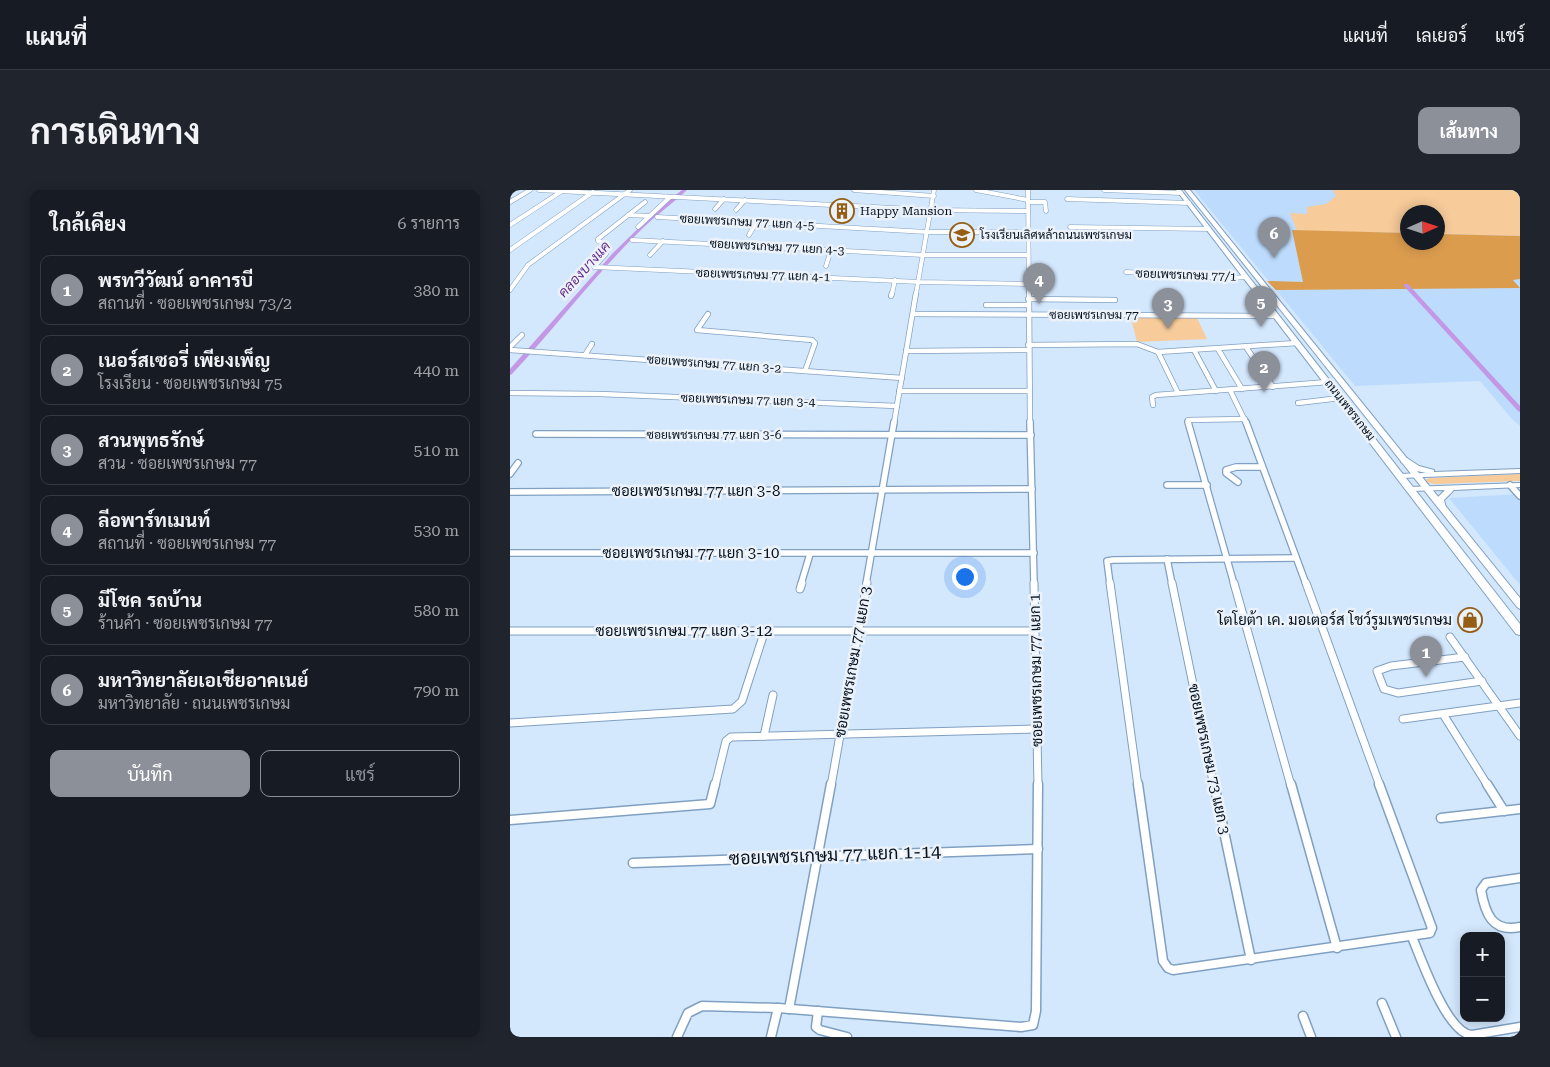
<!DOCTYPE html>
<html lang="th">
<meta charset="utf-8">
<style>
body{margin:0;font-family:"Roboto Serif",Sarabun,serif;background:#20242c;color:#f1f3f6}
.controls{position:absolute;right:15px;bottom:15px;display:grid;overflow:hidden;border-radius:10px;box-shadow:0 2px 12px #0003}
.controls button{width:45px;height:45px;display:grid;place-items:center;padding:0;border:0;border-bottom:1px solid #363941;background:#171b24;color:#f1f3f6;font:25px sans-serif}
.compass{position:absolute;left:890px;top:15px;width:45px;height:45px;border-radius:50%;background:#171b24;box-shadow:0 2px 12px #0003;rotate:87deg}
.you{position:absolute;left:454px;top:386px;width:18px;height:18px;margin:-12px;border:4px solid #fff;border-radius:50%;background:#1a73e8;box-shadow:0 0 0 8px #1a73e833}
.badge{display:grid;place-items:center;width:32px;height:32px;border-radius:50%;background:#8c9099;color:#fff;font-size:16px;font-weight:700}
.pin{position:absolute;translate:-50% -41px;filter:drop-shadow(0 1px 2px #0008)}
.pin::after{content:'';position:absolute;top:26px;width:18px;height:15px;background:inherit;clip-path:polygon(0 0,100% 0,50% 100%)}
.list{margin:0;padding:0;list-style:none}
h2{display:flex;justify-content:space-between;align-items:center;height:65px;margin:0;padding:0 20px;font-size:21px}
h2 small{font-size:16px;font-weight:400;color:#9ea1a6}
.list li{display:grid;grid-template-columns:32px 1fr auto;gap:15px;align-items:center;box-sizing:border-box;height:70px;margin:0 10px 10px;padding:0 10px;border:1px solid #363941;border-radius:10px}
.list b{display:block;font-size:19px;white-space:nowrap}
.list p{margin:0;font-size:16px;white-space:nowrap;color:#9ea1a6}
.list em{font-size:16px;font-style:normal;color:#9ea1a6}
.actions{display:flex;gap:10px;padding:15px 20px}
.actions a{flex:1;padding:11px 0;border:1px solid #8c9099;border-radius:10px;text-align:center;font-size:18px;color:#8c9099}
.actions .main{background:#8c9099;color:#fff}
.map{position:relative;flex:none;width:1010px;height:847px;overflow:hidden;border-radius:10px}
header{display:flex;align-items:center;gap:30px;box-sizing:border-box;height:70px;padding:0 25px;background:#171b24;border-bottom:1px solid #363941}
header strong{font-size:24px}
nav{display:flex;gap:28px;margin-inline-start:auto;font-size:18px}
.intro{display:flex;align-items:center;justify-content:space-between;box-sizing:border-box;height:120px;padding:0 30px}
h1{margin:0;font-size:35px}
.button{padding:12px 22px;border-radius:10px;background:#8c9099;color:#fff;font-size:18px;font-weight:700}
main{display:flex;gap:30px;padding:0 30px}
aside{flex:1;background:#171b24;border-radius:10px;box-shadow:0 2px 12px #0003}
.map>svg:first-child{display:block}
.built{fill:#bddcfd;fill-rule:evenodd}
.green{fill:#f7cb9a}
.forest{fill:#db9c4e}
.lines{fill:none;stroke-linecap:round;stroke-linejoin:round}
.canal{fill:#c497e6;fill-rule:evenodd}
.street-far4-casing{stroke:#80a0c1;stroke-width:5}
.street-far3-casing{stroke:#80a0c1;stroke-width:6}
.street-far2-casing{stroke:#80a0c1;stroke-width:8}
.street-far1-casing{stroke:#80a0c1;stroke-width:9}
.street-casing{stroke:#80a0c1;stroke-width:11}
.secondary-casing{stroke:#80a0c1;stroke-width:2}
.primary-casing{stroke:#80a0c1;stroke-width:2}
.street-far4{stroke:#fff;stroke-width:4}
.street-far3{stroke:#fff;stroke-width:4.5}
.street-far2{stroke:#fff;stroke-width:5.5}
.street-far1{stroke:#fff;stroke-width:7}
.street{stroke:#fff;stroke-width:8}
.secondary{fill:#fff;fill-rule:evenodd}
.primary{fill:#fff;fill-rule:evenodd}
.labels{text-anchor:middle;stroke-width:5;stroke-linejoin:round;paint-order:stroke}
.far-poi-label{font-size:12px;fill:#06121e;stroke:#ecf2fa;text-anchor:start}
.far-street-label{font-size:12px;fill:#06121e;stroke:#ecf2fa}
.far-water-label{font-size:14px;font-style:italic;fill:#672f8b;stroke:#ecf2fa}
.street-label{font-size:15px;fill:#06121e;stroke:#ecf2fa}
.poi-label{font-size:15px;fill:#06121e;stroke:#ecf2fa;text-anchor:end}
.near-street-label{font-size:18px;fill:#06121e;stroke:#ecf2fa}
</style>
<header>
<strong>แผนที่</strong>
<nav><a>แผนที่</a><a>เลเยอร์</a><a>แชร์</a></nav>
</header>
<div class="intro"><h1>การเดินทาง</h1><a class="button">เส้นทาง</a></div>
<main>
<aside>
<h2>ใกล้เคียง<small>6 รายการ</small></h2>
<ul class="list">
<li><span class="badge">1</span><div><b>พรทวีวัฒน์ อาคารบี</b><p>สถานที่ · ซอยเพชรเกษม 73/2</p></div><em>380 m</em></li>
<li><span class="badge">2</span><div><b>เนอร์สเซอรี่ เพียงเพ็ญ</b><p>โรงเรียน · ซอยเพชรเกษม 75</p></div><em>440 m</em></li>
<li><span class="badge">3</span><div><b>สวนพุทธรักษ์</b><p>สวน · ซอยเพชรเกษม 77</p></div><em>510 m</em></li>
<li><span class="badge">4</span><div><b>ลีอพาร์ทเมนท์</b><p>สถานที่ · ซอยเพชรเกษม 77</p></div><em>530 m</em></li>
<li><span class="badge">5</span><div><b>มีโชค รถบ้าน</b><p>ร้านค้า · ซอยเพชรเกษม 77</p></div><em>580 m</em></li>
<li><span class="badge">6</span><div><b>มหาวิทยาลัยเอเชียอาคเนย์</b><p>มหาวิทยาลัย · ถนนเพชรเกษม</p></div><em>790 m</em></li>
</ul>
<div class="actions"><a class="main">บันทึก</a><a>แชร์</a></div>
</aside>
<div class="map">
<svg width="1010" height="847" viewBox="0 0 1010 847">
<rect width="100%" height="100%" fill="#d3e7fd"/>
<!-- built -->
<g class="built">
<path d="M 684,0 L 1010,0 L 1010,236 L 1002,229 L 970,191 L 845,196 ZM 898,22 L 928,22 L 928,52 L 898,52 Z"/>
<polygon points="1010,304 1010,395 939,308"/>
</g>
<!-- green -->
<g class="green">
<polygon points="823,0 1010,0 1010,46 928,44 928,22 898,22 897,43 787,41 780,23 797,24 797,17 816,14 826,6"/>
<polygon points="621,128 687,128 697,149 627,152"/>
<polygon points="1010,284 1010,291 924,294 916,292 914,290 920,288"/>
</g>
<!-- forest -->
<polygon class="forest" points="782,40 897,43 898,52 928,52 928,44 1010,46 1010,89 1003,90 1010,98 766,100 757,91 793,92"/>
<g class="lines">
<!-- canal -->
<g class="canal">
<path d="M 172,0 L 177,0 C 161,15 143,27 128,43 C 83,87 45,138 2,184 L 0,185 L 0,179 L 103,63 L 148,19 Z"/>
<polygon points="894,94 898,94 1010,216 1010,222 1008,221 894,96"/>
</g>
<defs>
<g id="street-far4">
<polyline points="29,0 421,20 518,21"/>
<polyline points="344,0 424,6"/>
<polyline points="466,0 518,10"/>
<polyline points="518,0 519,104"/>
<polyline points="594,0 671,3"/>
<polyline points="557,9 679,13"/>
<polyline points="0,12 20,0"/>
<polyline points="135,12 88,49 88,51 94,53 87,62 96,64 84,77 409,92 517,94"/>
<polyline points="518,12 535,12 536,21"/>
<polyline points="205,19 214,9"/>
<polyline points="226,20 235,10"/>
<polyline points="118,25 139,26"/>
<polyline points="147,27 417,42 518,42"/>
<polyline points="0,35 52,1"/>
<polyline points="128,37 160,7"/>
<polyline points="560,37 699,39"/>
<polyline points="239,45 246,33"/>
<polyline points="122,50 413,65 518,65"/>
<polyline points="0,60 83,2"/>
<polyline points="140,65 153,51"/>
<polyline points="316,76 321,60"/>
<polyline points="616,82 720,88 736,87"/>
<polyline points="0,100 18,75 120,0"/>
<polyline points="382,104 385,90"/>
<polyline points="406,104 424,0"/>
</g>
<g id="street-far3">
<polyline points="519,103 520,233"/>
<polyline points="381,106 382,103"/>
<polyline points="518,109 605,110"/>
<polyline points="476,115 518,115"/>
<polyline points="198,124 187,140 302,150 305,153 295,181"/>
<polyline points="403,124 766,126"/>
<polyline points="518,155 627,154 648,162 787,153"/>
<polyline points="0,157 12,145"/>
<polyline points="736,157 763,197"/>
<polyline points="708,159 732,199"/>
<polyline points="0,160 392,188"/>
<polyline points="684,160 706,201"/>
<polyline points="396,161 518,160"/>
<polyline points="648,162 668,203"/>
<polyline points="75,165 82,154"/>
<polyline points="720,200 736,233"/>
<polyline points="389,201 519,201"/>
<polyline points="0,203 90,204 387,216"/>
<polyline points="788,213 830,208"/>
<polyline points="643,215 642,207 646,205 818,192"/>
<polyline points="384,233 406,103"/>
<polyline points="679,233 678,230 735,229"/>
</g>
<g id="street-far2">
<polyline points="520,232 524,394"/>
<polyline points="678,232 724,394"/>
<polyline points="736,232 796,394"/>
<polyline points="26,244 521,245"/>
<polyline points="0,284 8,273"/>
<polyline points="728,292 716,283 716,280 726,277 752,277"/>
<polyline points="657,295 697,295"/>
<polyline points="1000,295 1010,306"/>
<polyline points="0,302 522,299"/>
<polyline points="0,363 524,363"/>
<polyline points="657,369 662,394"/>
<polyline points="291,394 300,364"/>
<polyline points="356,394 384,232"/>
<polyline points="600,394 597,371 603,370 786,368"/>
</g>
<g id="street-far1">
<polyline points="524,393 528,596"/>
<polyline points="600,393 628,596"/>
<polyline points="662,393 704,596"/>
<polyline points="724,393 781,596"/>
<polyline points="796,393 870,596"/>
<polyline points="290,399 292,393"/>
<polyline points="0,441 525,441"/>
<polyline points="940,447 1010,546"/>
<polyline points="955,467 881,476 867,481 874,499 888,503 972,491"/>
<polyline points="933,524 978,596"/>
<polyline points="893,529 1010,513"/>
<polyline points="0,533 223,519 232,511 255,440"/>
<polyline points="254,546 263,505"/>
<polyline points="205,596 216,551 221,547 528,539"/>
<polyline points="321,596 357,393"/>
</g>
<g id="street">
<polyline points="628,594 653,771 658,778 663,780 920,743 922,738 869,594"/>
<polyline points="704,594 741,770"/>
<polyline points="781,594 827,758"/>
<polyline points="977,594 994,621"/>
<polyline points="931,628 1010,619"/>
<polyline points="0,630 200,614 205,594"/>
<polyline points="123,673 528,659"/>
<path d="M 1010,688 L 976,693 L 971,700 C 975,723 982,743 1010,737"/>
<path d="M 902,747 C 911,768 937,844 962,845 L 1010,837"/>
<polyline points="872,813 886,847"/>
<polyline points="279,819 321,594"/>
<polyline points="308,821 306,837 310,840 337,847"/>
<polyline points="793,826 801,847"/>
<polyline points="167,847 178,823 192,816 268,818 511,837 523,835 526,821 528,594"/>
<polyline points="261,847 268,818"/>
</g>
<g id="secondary">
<polygon points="891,268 897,268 909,276 924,280 924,282 1010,279 1010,283 891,288 888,288 888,284 916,283 903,280 891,272"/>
<polygon points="1010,293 1010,297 944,300 934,310 936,318 932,320 928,318 926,309 935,300 900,301 896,299 900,297"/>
</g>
<g id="primary">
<polygon points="666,0 671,0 1010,434 1010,445 1006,444"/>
<polygon points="675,0 680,0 1010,408 1010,419 1007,417"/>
</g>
</defs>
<!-- street-far4 casing -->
<use href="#street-far4" class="street-far4-casing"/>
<!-- street-far3 casing -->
<use href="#street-far3" class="street-far3-casing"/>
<!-- street-far2 casing -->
<use href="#street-far2" class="street-far2-casing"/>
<!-- street-far1 casing -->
<use href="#street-far1" class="street-far1-casing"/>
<!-- street casing -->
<use href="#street" class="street-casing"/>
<!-- secondary casing -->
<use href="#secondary" class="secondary-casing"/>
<!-- primary casing -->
<use href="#primary" class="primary-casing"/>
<!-- street-far4 -->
<use href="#street-far4" class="street-far4"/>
<!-- street-far3 -->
<use href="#street-far3" class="street-far3"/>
<!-- street-far2 -->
<use href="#street-far2" class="street-far2"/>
<!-- street-far1 -->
<use href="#street-far1" class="street-far1"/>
<!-- street -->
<use href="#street" class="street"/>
<!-- secondary -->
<use href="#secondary" class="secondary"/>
<!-- primary -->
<use href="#primary" class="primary"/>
</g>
<!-- icons -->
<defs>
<symbol id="building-ring" viewBox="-11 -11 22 22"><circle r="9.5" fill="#ecf2fa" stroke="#945f14" stroke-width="1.5"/><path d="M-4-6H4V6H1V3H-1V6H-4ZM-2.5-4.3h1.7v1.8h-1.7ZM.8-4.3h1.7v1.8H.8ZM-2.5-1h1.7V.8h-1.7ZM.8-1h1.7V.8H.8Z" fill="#945f14"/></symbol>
<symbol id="school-ring" viewBox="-11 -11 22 22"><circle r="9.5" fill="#ecf2fa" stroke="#945f14" stroke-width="1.5"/><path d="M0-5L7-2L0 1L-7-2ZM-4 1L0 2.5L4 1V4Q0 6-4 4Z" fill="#945f14"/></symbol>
<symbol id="shop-ring" viewBox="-11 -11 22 22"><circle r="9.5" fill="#ecf2fa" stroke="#945f14" stroke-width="1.5"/><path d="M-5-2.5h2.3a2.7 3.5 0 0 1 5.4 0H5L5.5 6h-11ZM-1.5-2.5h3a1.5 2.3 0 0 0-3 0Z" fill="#945f14"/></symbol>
</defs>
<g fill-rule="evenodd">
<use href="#building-ring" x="318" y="7" width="28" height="28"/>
<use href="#school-ring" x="438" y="31" width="28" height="28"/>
<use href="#shop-ring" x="946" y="416" width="28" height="28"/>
</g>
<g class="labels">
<!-- far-poi labels -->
<g class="far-poi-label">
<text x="350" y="25">Happy Mansion</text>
<text x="470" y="49">โรงเรียนเลิศหล้าถนนเพชรเกษม</text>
</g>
<!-- far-street labels -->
<g class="far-street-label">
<text transform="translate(237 32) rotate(3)" y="4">ซอยเพชรเกษม 77 แยก 4-5</text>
<text transform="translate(267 57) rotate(3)" y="4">ซอยเพชรเกษม 77 แยก 4-3</text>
<text transform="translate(253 85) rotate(2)" y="4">ซอยเพชรเกษม 77 แยก 4-1</text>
<text transform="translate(676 85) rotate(2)" y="4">ซอยเพชรเกษม 77/1</text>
<text x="584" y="129">ซอยเพชรเกษม 77</text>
<text transform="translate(204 174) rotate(4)" y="4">ซอยเพชรเกษม 77 แยก 3-2</text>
<text transform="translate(238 210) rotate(2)" y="4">ซอยเพชรเกษม 77 แยก 3-4</text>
<text transform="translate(840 220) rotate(52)" y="4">ถนนเพชรเกษม</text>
<text x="204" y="249">ซอยเพชรเกษม 77 แยก 3-6</text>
</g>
<!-- far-water labels -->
<g class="far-water-label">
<text transform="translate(74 79) rotate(-48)" y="5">คลองบางแค</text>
</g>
<!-- street labels -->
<g class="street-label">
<text x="186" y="306">ซอยเพชรเกษม 77 แยก 3-8</text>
<text x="181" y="368">ซอยเพชรเกษม 77 แยก 3-10</text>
<text x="174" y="446">ซอยเพชรเกษม 77 แยก 3-12</text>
<text transform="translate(343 472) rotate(-80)" y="5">ซอยเพชรเกษม 77 แยก 3</text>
<text transform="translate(526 480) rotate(-91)" y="5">ซอยเพชรเกษม 77 แยก 1</text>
<text transform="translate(699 569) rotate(78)" y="5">ซอยเพชรเกษม 73 แยก 3</text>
</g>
<!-- poi labels -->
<g class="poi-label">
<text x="942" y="435">โตโยต้า เค. มอเตอร์ส โชว์รูมเพชรเกษม</text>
</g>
<!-- near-street labels -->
<g class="near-street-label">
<text transform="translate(325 665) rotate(-2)" y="6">ซอยเพชรเกษม 77 แยก 1-14</text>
</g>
</g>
</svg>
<div class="controls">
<button>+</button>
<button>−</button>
</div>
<svg class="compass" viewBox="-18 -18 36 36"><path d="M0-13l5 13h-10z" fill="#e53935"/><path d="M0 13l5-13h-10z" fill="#9ea1a6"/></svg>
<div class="you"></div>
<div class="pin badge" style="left:916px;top:487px">1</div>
<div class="pin badge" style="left:754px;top:202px">2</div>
<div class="pin badge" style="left:658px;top:139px">3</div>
<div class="pin badge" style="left:529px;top:114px">4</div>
<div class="pin badge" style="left:751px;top:137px">5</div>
<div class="pin badge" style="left:764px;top:68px">6</div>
</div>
</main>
